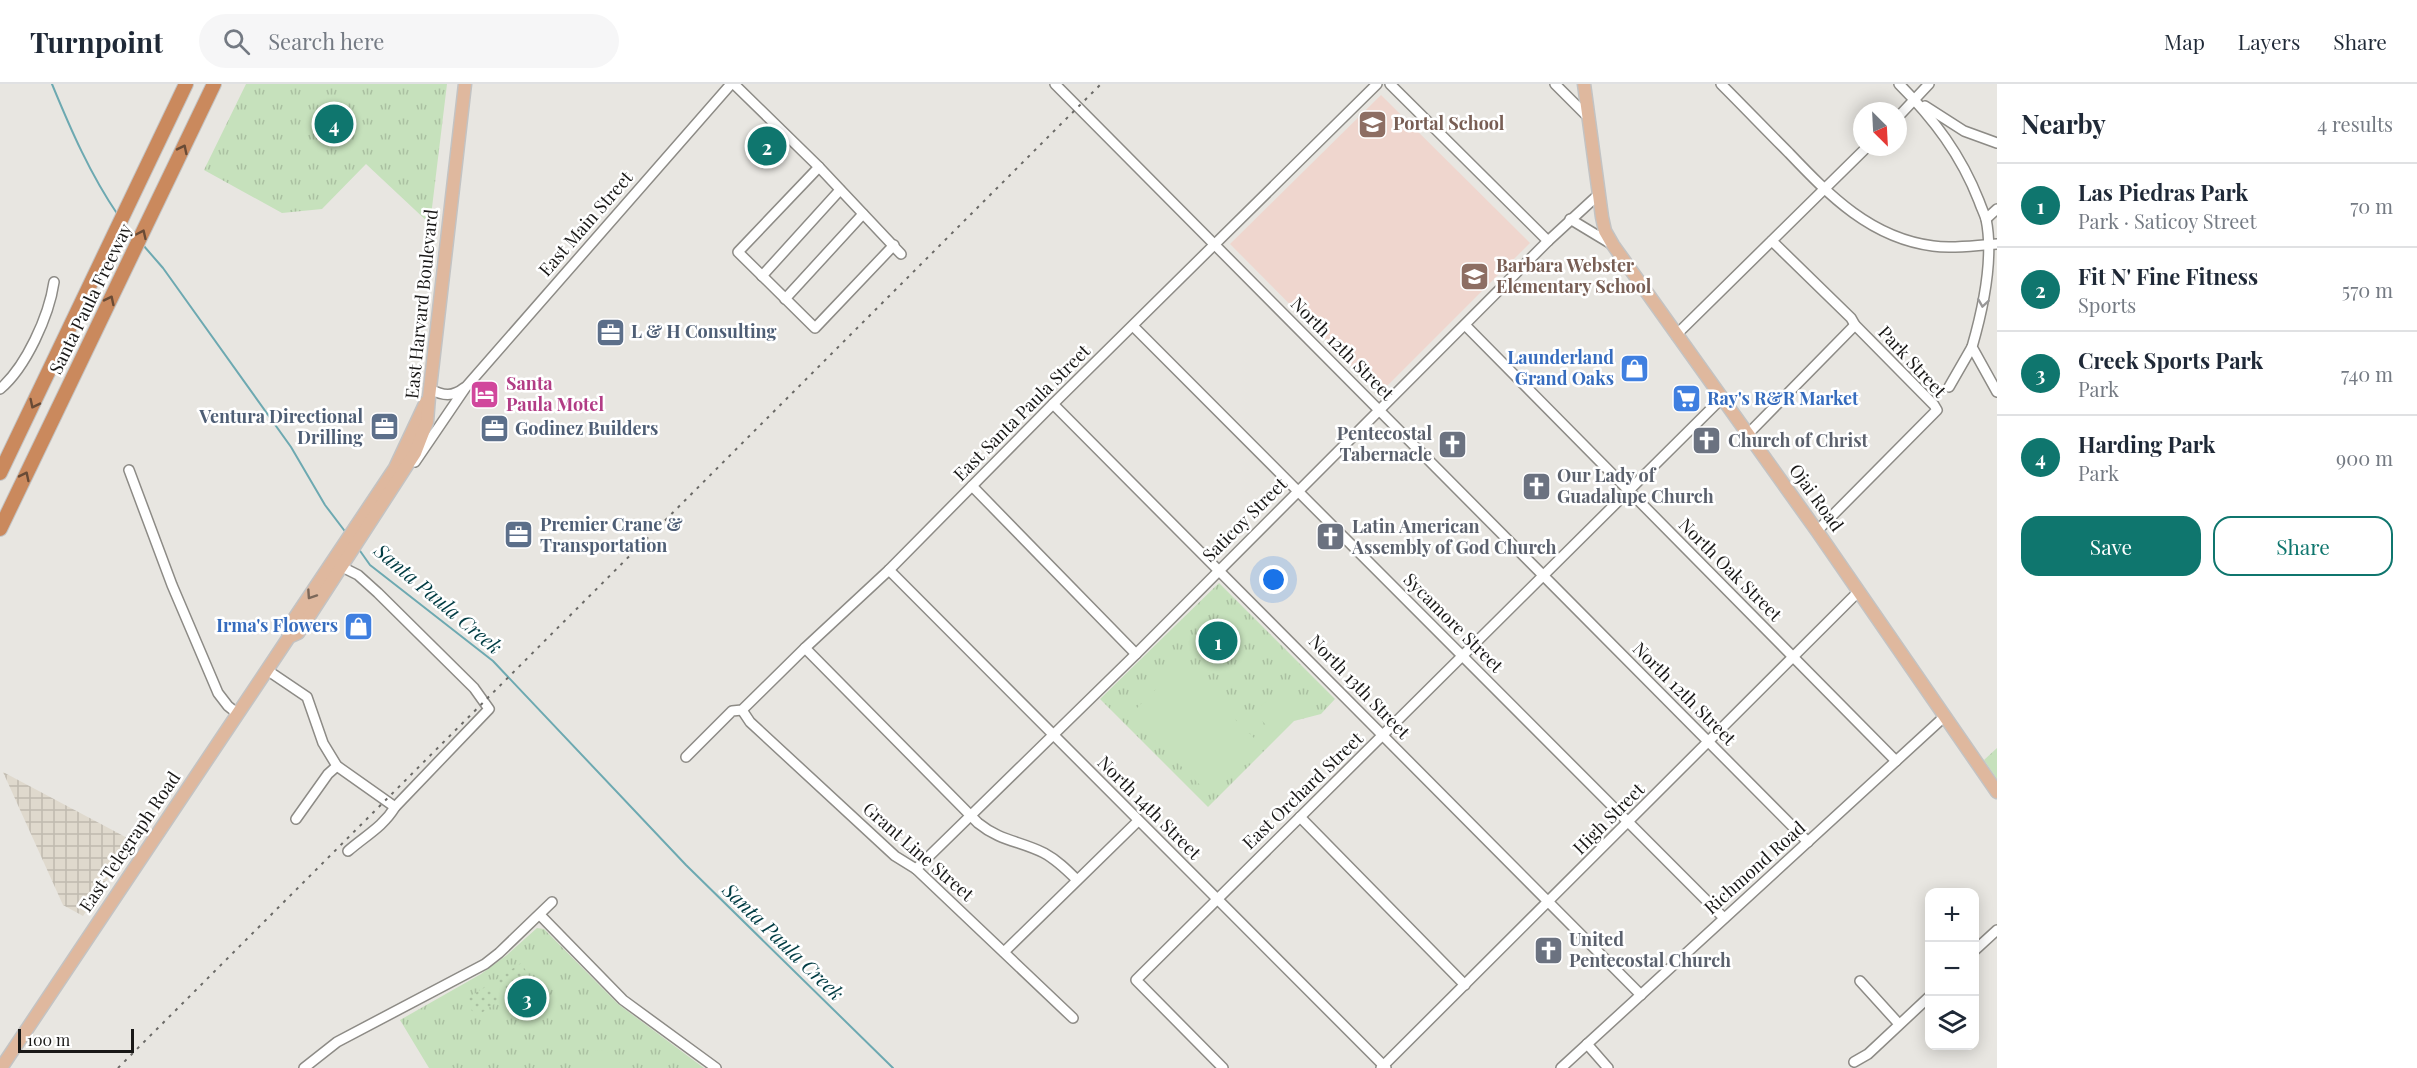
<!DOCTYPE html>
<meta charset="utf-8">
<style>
body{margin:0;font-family:"Playfair Display",serif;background:#f6f6f7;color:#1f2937}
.controls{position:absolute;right:18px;bottom:18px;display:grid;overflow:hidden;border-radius:12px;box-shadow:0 3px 15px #0003}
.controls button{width:54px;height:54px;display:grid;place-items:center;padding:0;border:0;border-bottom:2px solid #e0e1e3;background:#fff;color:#1f2937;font:30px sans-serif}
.compass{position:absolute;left:1853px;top:18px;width:54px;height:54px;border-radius:50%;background:#fff;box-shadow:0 3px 15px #0003;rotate:156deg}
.scale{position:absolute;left:18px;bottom:15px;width:116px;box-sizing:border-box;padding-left:6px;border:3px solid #191817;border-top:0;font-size:16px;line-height:21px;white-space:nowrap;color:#191817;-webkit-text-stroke:4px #fff;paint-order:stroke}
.you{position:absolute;left:1274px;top:496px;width:21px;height:21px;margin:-15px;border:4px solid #fff;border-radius:50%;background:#1a73e8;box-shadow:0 0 0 9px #1a73e833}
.badge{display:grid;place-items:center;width:39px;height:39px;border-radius:50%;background:#0f766e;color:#fff;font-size:20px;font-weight:700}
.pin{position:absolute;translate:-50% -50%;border:3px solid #fff;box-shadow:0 2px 6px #0006}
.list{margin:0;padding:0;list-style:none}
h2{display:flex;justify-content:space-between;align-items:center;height:78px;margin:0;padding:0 24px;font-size:26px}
h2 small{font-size:20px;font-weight:400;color:#747a83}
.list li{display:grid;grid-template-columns:39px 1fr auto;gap:18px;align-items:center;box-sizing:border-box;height:84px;padding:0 24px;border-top:2px solid #e0e1e3}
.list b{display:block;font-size:22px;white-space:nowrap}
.list p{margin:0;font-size:20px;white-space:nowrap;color:#747a83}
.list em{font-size:20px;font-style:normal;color:#747a83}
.actions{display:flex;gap:12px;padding:18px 24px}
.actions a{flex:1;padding:14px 0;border:2px solid #0f766e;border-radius:18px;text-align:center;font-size:21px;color:#0f766e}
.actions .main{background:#0f766e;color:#fff}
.icon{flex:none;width:33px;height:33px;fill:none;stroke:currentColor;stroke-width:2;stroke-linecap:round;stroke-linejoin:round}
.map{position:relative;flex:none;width:1997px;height:984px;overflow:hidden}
header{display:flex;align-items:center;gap:36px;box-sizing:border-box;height:84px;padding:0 30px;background:#fff;border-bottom:2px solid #e0e1e3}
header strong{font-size:28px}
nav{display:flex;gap:33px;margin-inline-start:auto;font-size:21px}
.search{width:420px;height:54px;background:#f6f6f7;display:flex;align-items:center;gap:15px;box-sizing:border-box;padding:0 21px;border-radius:33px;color:#747a83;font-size:22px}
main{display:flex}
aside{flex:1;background:#fff}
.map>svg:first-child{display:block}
.industrial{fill:url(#industrial-grid)}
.education{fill:#efd6ce}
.grass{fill:url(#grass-tufts)}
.garden{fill:url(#garden-dots)}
.pitch{fill:#c6e1bc}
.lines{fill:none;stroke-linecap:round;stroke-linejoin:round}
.stream{stroke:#6da9b1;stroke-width:2}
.minor-casing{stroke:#8d8b86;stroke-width:12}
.major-casing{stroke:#c3c3c3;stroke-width:15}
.highway-casing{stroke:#c3c3c3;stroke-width:16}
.minor{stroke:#fff;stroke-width:9}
.major{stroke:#dfb89e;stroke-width:12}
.highway{stroke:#ca895d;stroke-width:14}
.rail{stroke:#6b6a67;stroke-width:2;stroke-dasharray:3 6;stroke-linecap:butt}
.oneway{stroke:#694b36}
.oneway2{stroke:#989797}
.oneway3{stroke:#7c685a}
.labels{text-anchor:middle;stroke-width:5;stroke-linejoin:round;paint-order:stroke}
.education-label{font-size:18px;font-weight:bold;fill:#785e54;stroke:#fff;text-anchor:start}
.street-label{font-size:18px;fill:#191817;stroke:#fff}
.service-label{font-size:18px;font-weight:bold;fill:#4e5e75;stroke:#fff;text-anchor:start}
.shop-label{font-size:18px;font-weight:bold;fill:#366cbe;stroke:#fff;text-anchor:end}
.hotel-label{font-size:18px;font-weight:bold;fill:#b23c85;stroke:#fff;text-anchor:start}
.worship-label{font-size:18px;font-weight:bold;fill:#5b616d;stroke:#fff;text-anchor:start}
.water-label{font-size:20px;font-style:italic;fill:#003c43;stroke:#fff}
</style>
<header>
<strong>Turnpoint</strong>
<div class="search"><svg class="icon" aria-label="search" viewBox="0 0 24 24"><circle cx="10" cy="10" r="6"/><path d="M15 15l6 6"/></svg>Search here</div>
<nav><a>Map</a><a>Layers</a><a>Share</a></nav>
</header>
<main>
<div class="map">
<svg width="1997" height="984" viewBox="0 0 1997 984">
<defs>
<pattern id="industrial-grid" width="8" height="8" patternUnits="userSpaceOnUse" patternTransform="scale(1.5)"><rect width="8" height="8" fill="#dfd9cd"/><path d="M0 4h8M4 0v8" fill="none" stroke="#bfbaaf"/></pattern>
<pattern id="grass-tufts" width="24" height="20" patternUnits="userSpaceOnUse" patternTransform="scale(1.5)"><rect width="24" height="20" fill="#c6e1bc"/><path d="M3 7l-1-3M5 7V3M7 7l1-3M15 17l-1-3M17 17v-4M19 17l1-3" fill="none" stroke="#aac0a1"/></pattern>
<pattern id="garden-dots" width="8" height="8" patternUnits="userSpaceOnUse" patternTransform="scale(1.5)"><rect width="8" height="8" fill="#c6e1bc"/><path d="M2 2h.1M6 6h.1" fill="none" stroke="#aac0a1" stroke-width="1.8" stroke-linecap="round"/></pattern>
</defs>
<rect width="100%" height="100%" fill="#e8e6e1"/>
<!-- industrial -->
<polygon class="industrial" points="3,688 133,757 83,832 63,821"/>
<!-- education -->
<polygon class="education" points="1381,11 1530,159 1379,310 1230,160"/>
<!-- grass -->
<g class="grass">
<polygon points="246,0 447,0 430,140 366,80 322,125 282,129 204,86"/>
<polygon points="1219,499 1335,615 1321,630 1294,637 1208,723 1100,615"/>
<polygon points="1997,664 1997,695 1984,676"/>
<polygon points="537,844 544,845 618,920 704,984 429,984 400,936 481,890 507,871"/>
</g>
<!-- garden -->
<g class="garden">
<polygon points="521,879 528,890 528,898 507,912 496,896"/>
<polygon points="489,900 500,916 480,930 472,927 465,916"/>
</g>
<!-- pitch -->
<g class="pitch">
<polygon points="1180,581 1256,656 1205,706 1130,631"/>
<polygon points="1282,602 1303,623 1290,636 1269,615"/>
<polygon points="1267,617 1288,638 1276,651 1254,629"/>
<polygon points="603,966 628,984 582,984 595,967"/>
</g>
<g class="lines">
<!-- stream -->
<g class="stream">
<path d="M 52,0 C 71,46 90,90 118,131"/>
<polyline points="125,140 135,152"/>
<polyline points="143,161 163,184 291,363 325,421 347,450"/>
<polyline points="358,464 370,481 493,577 686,781 893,984"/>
</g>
<defs>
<g id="minor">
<polyline points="734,0 819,83 901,170"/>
<polyline points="1055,0 1808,758"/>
<polyline points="1390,0 1548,157"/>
<polyline points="1555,0 1589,34"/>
<path d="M 1721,0 C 1744,23 1766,46 1789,69 C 1830,112 1871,154 1933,162 C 1954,165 1976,161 1997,160"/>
<path d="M 1899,0 C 1934,35 1961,71 1979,117 C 1981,123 1984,129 1986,135 C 1994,174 1983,225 1972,263 L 1997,308"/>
<polyline points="1925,22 1964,47 1997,59"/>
<polyline points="1898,33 1929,0"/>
<polyline points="819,83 738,168 815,244 894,161"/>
<polyline points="1570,135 1613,161"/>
<polyline points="1986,135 1997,125"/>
<polyline points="1772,157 1851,234 1855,241 1934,321 1937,326 1817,447"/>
<polyline points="762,192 840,106"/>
<polyline points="785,215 863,130"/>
<polyline points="1465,241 1896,677"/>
<polyline points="1133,242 1724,834"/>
<polyline points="1676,251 1867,63"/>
<polyline points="1949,303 1972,263"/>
<path d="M 0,305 C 26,283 49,232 54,198"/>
<path d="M 430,305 C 443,312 453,313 464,304"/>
<polyline points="1053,320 1641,911"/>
<polyline points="1748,350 1855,241"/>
<polyline points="415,378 466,303 731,0"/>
<polyline points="129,386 172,501 218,609 228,622 238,630"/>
<polyline points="972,402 1136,570"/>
<path d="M 342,483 L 358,491 L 378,509 L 474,604 L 489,625 L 395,723 C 383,743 365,752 348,767"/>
<polyline points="889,486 1386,984"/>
<path d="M 805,564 L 978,739 C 1000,757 1020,757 1044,769 C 1057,776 1067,786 1077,796"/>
<polyline points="267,586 307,613 323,659 337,682 395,723"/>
<polyline points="742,626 750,638 895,772 916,785 1073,934"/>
<polyline points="686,673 732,627 742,626 805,564 889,486 1053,320 1377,0"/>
<polyline points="1300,733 1465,901"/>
<polyline points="296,735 328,690 337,682"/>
<polyline points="916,785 1136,570 1548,157 1598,111"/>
<polyline points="540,831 623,916 716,984"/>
<polyline points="1974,867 1997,846"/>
<polyline points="1004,868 1138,737"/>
<polyline points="1860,897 1899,940"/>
<polyline points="1587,960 1608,984"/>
<polyline points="1854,978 1868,970 1930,912"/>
<polyline points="304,984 337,958 485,880 499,869 552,818"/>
<polyline points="1223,984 1136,896 1722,314"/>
<polyline points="1381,984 1859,507"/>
<polyline points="1561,984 1944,633"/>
</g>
<g id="major">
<polyline points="1584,0 1602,133 1605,147 1613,161 1817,447 1997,708"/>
<polyline points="289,553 288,544 395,384 426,318"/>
<polyline points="1,984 289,553 298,549 308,534 415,369 427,338 429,313 465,0"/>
</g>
<g id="highway">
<polyline points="0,389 186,0"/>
<polyline points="0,445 214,0"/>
</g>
</defs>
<!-- minor casing -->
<use href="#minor" class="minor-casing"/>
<!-- major casing -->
<use href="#major" class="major-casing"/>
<!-- highway casing -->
<use href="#highway" class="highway-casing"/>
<!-- minor -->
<use href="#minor" class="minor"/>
<!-- major -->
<use href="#major" class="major"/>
<!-- highway -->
<use href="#highway" class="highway"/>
<!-- rail -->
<polyline class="rail" points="118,984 1101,0"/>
</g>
<!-- one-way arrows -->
<defs><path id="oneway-chevron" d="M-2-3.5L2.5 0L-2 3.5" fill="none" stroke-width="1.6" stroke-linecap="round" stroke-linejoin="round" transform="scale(1.5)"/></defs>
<g class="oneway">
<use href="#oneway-chevron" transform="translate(183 65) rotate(-64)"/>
<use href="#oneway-chevron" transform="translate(142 150) rotate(-65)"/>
<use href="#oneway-chevron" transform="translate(110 216) rotate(-64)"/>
<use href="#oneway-chevron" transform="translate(34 320) rotate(116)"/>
<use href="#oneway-chevron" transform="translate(25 392) rotate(-64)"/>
</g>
<use class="oneway2" href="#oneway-chevron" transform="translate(1983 219) rotate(99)"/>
<use class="oneway3" href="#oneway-chevron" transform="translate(311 511) rotate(124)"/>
<!-- icons -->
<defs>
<symbol id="school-square" viewBox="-11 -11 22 22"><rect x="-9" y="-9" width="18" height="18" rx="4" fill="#8d6e63" stroke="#fff"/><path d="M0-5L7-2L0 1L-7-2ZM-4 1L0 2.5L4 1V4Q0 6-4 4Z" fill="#fff"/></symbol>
<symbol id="office-square" viewBox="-11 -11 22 22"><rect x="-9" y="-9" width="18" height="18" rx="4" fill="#5c6f8a" stroke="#fff"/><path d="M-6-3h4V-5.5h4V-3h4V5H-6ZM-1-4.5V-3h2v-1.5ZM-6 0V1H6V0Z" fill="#fff"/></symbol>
<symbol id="shop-square" viewBox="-11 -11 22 22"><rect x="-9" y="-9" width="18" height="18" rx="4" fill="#3f7fe0" stroke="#fff"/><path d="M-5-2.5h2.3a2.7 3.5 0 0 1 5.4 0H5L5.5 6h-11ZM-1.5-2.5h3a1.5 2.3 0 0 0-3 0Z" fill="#fff"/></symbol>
<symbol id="hotel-square" viewBox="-11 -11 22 22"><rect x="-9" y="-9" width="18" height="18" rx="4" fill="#d1479c" stroke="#fff"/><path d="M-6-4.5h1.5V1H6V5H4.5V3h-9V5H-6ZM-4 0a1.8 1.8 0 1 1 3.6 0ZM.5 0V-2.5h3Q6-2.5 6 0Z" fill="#fff"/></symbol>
<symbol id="supermarket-square" viewBox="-11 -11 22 22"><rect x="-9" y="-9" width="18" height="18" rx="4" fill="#3f7fe0" stroke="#fff"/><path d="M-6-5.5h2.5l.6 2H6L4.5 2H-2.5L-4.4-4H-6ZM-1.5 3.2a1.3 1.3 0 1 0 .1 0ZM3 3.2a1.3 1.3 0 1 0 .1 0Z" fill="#fff"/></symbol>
<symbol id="church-square" viewBox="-11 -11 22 22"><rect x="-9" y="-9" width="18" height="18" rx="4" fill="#6b7280" stroke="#fff"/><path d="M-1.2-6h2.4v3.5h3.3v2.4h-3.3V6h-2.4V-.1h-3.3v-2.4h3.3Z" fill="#fff"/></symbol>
</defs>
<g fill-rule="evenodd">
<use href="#school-square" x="1356" y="24" width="33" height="33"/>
<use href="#school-square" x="1458" y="176" width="33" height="33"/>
<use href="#office-square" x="594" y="232" width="33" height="33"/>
<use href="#shop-square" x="1618" y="268" width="33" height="33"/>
<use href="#hotel-square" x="468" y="294" width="33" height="33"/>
<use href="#supermarket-square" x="1670" y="298" width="33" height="33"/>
<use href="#office-square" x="368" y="326" width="33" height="33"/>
<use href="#office-square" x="478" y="328" width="33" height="33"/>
<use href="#church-square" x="1690" y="340" width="33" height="33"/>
<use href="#church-square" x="1436" y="344" width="33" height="33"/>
<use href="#church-square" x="1520" y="386" width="33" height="33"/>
<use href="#office-square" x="502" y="434" width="33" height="33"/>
<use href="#church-square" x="1314" y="436" width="33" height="33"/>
<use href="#shop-square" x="342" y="526" width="33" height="33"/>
<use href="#church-square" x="1532" y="850" width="33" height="33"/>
</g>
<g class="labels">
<!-- education labels -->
<g class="education-label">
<text x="1393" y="46">Portal School</text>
<text x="1496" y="188">Barbara Webster<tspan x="1496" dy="21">Elementary School</tspan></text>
</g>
<!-- street labels -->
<g class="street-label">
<text transform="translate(586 140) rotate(-49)" y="6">East Main Street</text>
<text transform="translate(91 215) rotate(-64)" y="6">Santa Paula Freeway</text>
<text transform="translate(422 220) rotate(-84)" y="6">East Harvard Boulevard</text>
<text transform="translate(1342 265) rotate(45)" y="6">North 12th Street</text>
<text transform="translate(1912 278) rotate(47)" y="6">Park Street</text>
<text transform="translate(1022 329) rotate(-45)" y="6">East Santa Paula Street</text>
<text transform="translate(1816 414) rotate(54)" y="6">Ojai Road</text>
<text transform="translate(1245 436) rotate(-45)" y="6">Saticoy Street</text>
<text transform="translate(1730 486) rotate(45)" y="6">North Oak Street</text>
<text transform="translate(1453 539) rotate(45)" y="6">Sycamore Street</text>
<text transform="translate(1359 603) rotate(46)" y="6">North 13th Street</text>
<text transform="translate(1684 610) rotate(45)" y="6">North 12th Street</text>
<text transform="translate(1303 707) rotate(-44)" y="6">East Orchard Street</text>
<text transform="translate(1149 724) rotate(45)" y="6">North 14th Street</text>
<text transform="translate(1609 735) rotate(-45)" y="6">High Street</text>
<text transform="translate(130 758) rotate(-56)" y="6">East Telegraph Road</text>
<text transform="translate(918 768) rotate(41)" y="6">Grant Line Street</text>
<text transform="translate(1755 784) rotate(-42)" y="6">Richmond Road</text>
</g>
<!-- service labels -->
<g class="service-label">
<text x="631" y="254">L &amp; H Consulting</text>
<text x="363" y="339" text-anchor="end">Ventura Directional<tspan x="363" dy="21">Drilling</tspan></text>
<text x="515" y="351">Godinez Builders</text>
<text x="540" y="447">Premier Crane &amp;<tspan x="540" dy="21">Transportation</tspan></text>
</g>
<!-- shop labels -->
<g class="shop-label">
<text x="1614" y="280">Launderland<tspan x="1614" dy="21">Grand Oaks</tspan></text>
<text x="1707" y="321" text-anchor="start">Ray's R&amp;R Market</text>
<text x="338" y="548">Irma's Flowers</text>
</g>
<!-- hotel labels -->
<g class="hotel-label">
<text x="506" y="306">Santa<tspan x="506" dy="21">Paula Motel</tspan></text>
</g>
<!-- worship labels -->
<g class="worship-label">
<text x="1432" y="356" text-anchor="end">Pentecostal<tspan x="1432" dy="21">Tabernacle</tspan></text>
<text x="1728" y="363">Church of Christ</text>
<text x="1557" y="398">Our Lady of<tspan x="1557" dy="21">Guadalupe Church</tspan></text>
<text x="1352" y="449">Latin American<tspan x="1352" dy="21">Assembly of God Church</tspan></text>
<text x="1569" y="862">United<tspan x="1569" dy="21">Pentecostal Church</tspan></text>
</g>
<!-- water labels -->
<g class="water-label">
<text transform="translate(438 515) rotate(40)" y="7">Santa Paula Creek</text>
<text transform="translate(783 858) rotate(44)" y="7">Santa Paula Creek</text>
</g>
</g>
</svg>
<div class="controls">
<button>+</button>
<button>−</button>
<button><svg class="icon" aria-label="layers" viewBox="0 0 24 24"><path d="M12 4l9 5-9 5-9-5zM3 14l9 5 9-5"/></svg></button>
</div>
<svg class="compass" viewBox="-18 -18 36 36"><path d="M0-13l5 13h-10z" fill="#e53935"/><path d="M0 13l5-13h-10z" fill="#747a83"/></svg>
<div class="scale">100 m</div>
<div class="you"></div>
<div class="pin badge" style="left:1218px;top:557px">1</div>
<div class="pin badge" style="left:767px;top:62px">2</div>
<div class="pin badge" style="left:527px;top:914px">3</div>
<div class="pin badge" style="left:334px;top:40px">4</div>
</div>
<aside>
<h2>Nearby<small>4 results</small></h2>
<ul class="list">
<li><span class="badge">1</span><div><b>Las Piedras Park</b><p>Park · Saticoy Street</p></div><em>70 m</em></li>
<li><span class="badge">2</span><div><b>Fit N' Fine Fitness</b><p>Sports</p></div><em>570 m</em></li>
<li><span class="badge">3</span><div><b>Creek Sports Park</b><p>Park</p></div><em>740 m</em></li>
<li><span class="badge">4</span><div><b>Harding Park</b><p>Park</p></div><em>900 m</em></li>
</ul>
<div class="actions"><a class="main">Save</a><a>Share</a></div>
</aside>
</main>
